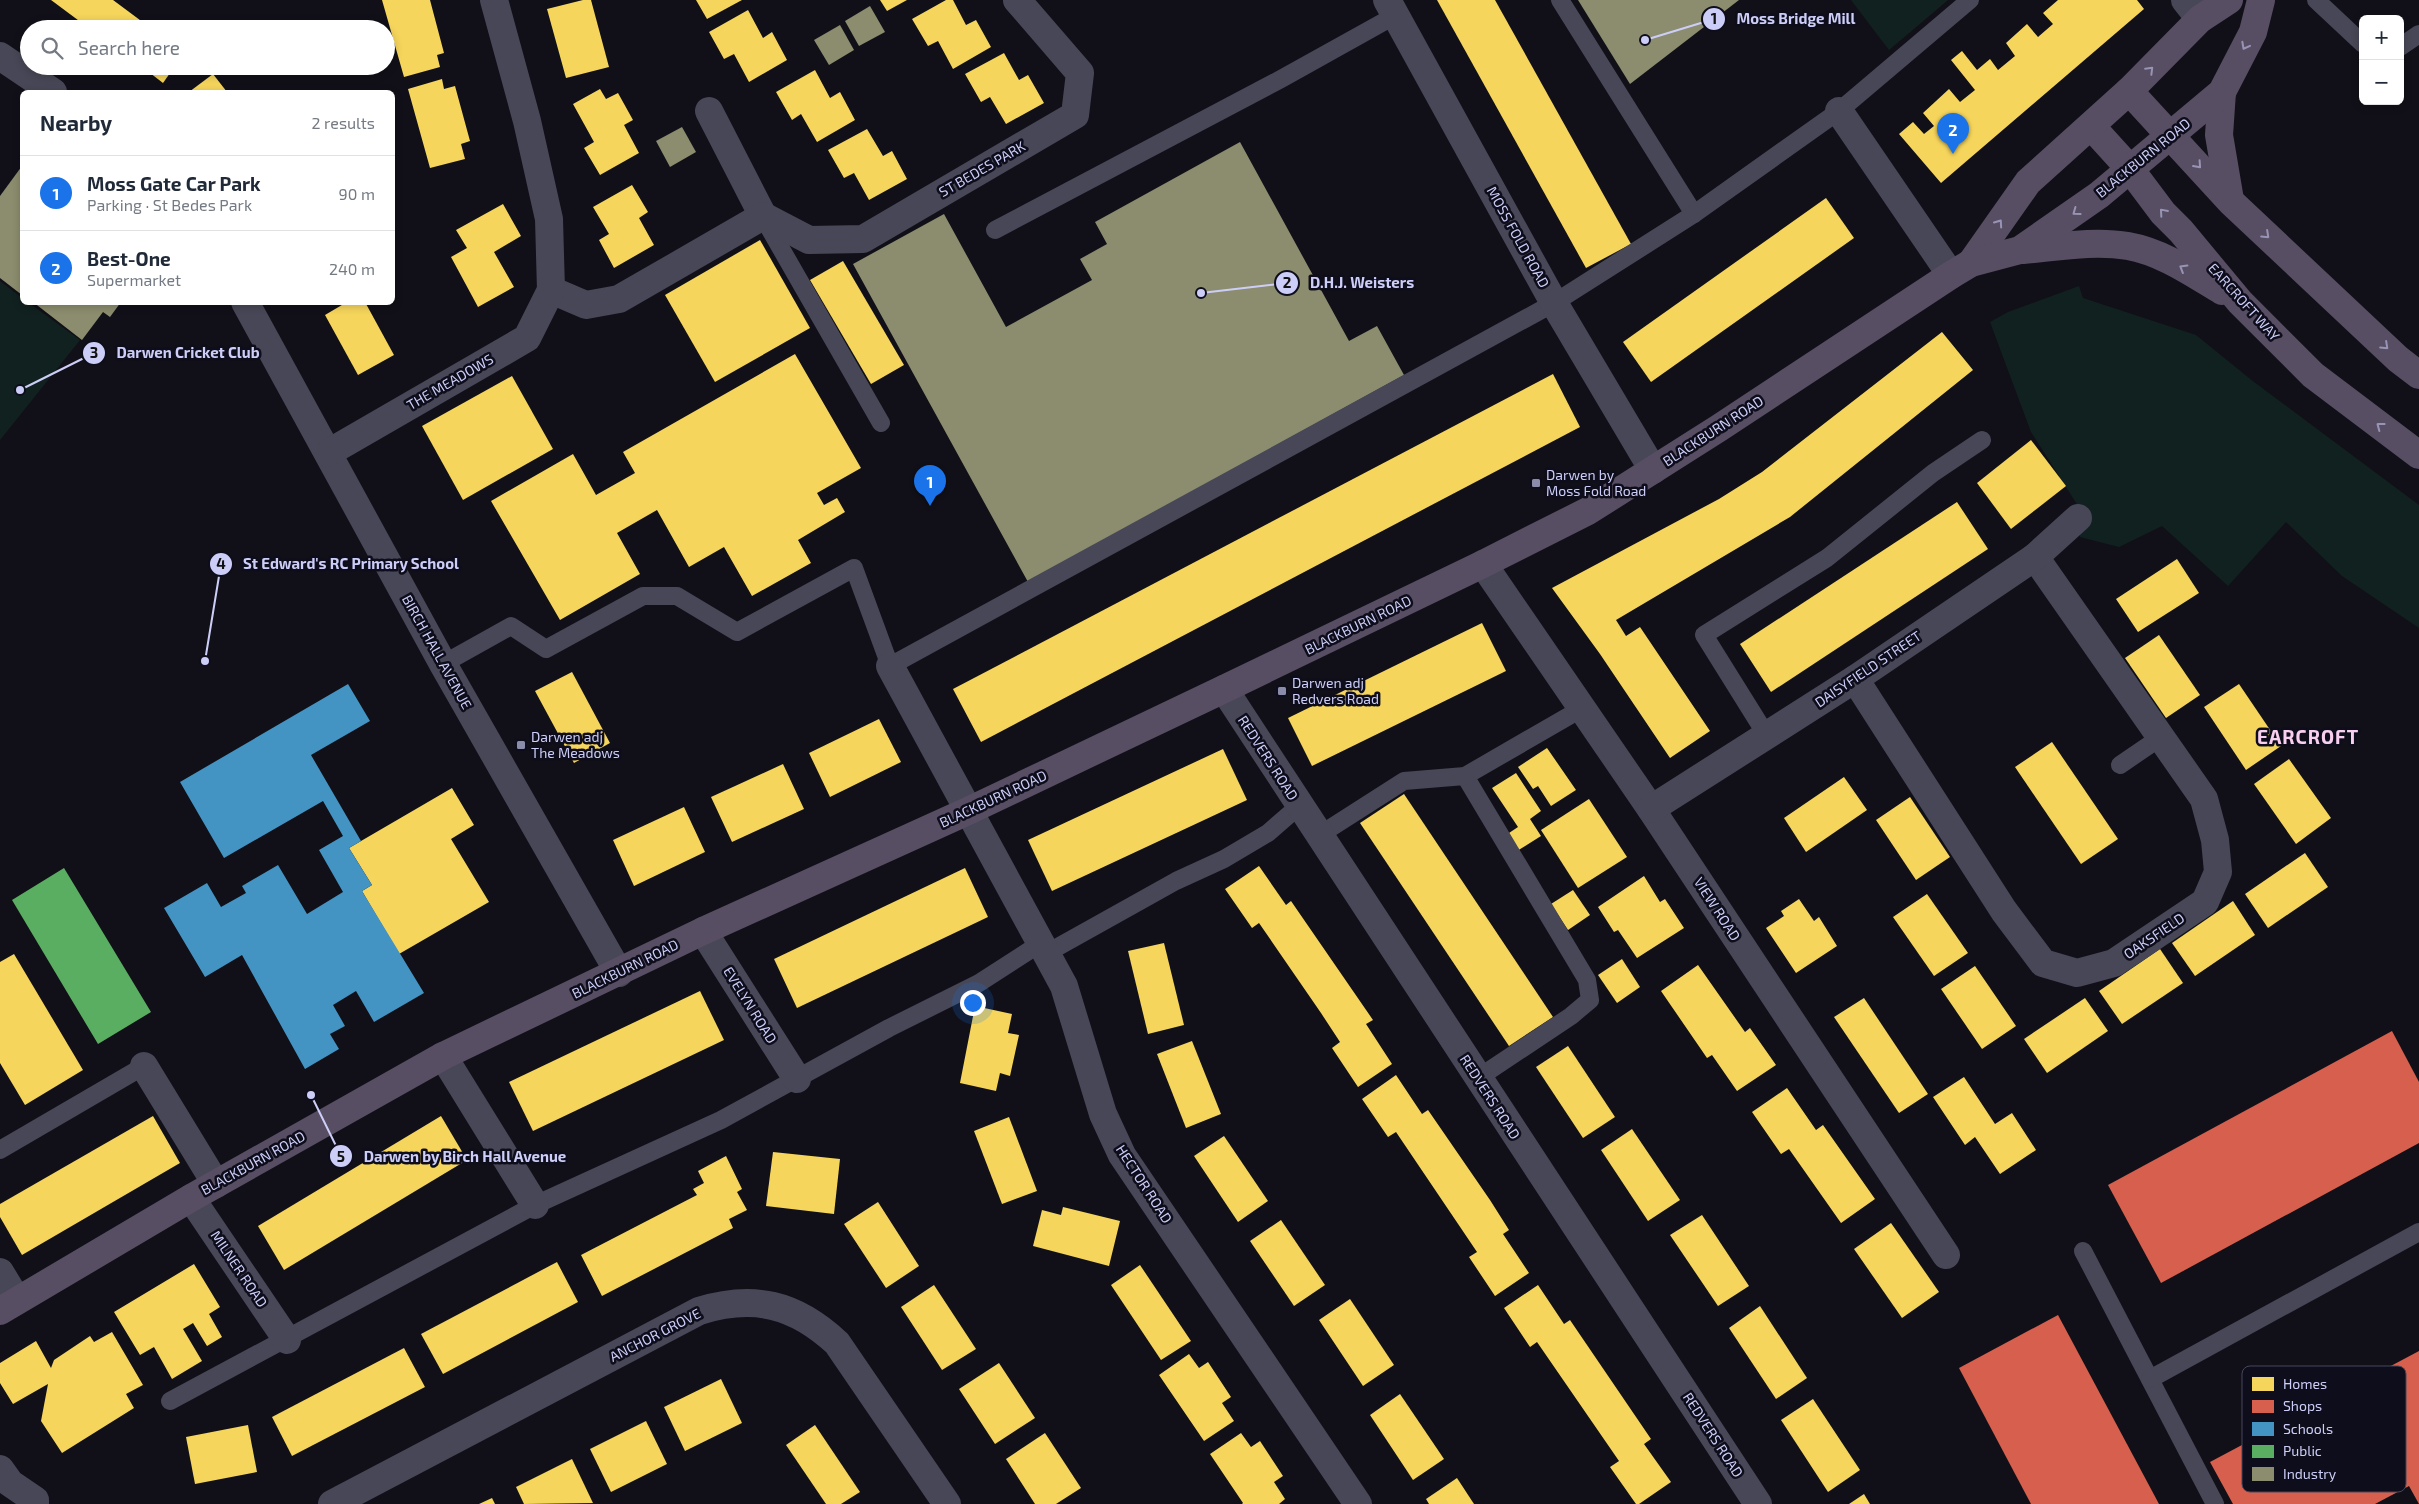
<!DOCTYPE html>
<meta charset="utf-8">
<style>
body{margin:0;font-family:"Exo 2",sans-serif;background:#f6f6f7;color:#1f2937}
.controls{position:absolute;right:15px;top:15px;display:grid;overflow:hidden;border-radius:8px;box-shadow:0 2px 8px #0003}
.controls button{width:45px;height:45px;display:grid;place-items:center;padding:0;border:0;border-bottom:1px solid #e0e1e3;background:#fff;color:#1f2937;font:25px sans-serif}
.you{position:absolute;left:972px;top:1002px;width:18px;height:18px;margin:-12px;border:4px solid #fff;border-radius:50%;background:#1a73e8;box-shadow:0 0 0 8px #1a73e833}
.badge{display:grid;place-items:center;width:32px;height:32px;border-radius:50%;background:#1a73e8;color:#fff;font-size:16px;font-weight:700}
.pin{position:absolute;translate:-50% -41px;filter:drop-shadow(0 1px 2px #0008)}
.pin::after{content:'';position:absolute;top:26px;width:18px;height:15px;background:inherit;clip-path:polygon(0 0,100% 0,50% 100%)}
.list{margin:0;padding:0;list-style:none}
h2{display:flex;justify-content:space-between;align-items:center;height:65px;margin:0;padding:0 20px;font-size:21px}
h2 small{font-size:16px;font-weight:400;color:#747a83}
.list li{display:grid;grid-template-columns:32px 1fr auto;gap:15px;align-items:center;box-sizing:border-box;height:75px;padding:0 20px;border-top:1px solid #e0e1e3}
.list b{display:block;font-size:19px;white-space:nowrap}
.list p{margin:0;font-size:16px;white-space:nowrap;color:#747a83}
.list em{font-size:16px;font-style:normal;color:#747a83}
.icon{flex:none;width:28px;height:28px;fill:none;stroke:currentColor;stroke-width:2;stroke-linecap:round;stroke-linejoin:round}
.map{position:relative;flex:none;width:2419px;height:1504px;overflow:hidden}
.search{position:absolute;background:#fff;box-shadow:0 2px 8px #0003;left:20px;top:20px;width:375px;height:55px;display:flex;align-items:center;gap:12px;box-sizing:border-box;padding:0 18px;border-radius:28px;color:#747a83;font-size:19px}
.panel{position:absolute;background:#fff;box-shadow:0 2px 8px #0003;left:20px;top:90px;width:375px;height:215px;border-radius:8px}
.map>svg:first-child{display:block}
.green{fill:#112120}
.homes{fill:#f6d55c}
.shops{fill:#d6604d}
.schools{fill:#4393c3}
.public{fill:#5aae61}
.industry{fill:#8c8c6e}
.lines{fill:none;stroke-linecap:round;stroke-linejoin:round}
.service{stroke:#474757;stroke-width:18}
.minor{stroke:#474757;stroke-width:28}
.trunk{stroke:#584e63;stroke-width:28}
.oneway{stroke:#9894b5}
.poi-dot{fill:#8b8caa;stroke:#0e0d1b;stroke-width:2}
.labels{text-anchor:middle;stroke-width:5;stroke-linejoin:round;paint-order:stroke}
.street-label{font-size:14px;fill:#cdcef8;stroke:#0e0d1b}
.poi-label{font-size:14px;fill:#cdcef8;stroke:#0e0d1b;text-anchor:start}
.district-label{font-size:19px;font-weight:bold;letter-spacing:1px;fill:#f9cfef;stroke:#0e0d1b}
.key{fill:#0e0d1b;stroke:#47475d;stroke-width:1}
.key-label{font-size:14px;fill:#cdcef8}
.leader{fill:none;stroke:#cdcef8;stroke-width:2}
.callout-dot{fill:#cdcef8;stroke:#0e0d1b;stroke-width:2}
.mark-label{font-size:15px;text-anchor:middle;font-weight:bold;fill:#111}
.callout-label{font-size:15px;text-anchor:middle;font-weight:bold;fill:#cdcef8;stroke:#0e0d1b;stroke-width:5;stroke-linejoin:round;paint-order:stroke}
</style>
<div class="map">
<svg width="2419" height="1504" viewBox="0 0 2419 1504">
<rect width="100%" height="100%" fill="#111018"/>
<!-- green -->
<g class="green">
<polygon points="1851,0 1948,0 1889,50"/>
<polygon points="0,281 22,298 22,302 29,303 80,340 0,440"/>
<polygon points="2079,286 2083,298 2196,335 2254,382 2419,505 2419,628 2342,576 2286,522 2228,586 2162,526 2119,547 2080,537 2080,509 2031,432 1990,322 2008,312"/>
</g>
<!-- homes -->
<g class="homes">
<polygon points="51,0 113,0 152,29 90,29"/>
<polygon points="382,0 430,0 444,53 437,55 440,67 404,77"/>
<polygon points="583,0 591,0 609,67 566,78 547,9"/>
<polygon points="696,0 742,0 707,19"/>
<polygon points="880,0 907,0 887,11"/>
<polygon points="946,0 953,0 966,25 976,20 991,47 953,69 938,41 928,46 912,19"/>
<polygon points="1437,0 1495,0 1631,244 1586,268"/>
<polygon points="2058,0 2137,0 2144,9 1941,183 1899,134 1913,122 1924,134 1934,126 1923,113 1949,89 1960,102 1975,90 1951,60 1962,51 1977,70 1990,59 1998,70 2015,56 2006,43 2027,24 2038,37 2053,24 2043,13"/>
<polygon points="748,10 763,38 772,32 787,60 749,82 734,54 724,59 709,32"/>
<polygon points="1004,53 1019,80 1028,75 1044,103 1006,124 990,97 981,102 965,74"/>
<polygon points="141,66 175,66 163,83"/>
<polygon points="815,70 830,98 840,92 855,120 817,142 801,114 792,120 776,92"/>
<polygon points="213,74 227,92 189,92"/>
<polygon points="442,79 444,89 455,86 470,141 461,144 465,159 430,168 408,89"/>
<polygon points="600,89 606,99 618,93 633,120 624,125 639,153 600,175 584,148 594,142 573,104"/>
<polygon points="867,129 883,156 892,151 907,179 869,200 854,173 844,178 828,150"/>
<polygon points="632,185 648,212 639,218 654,245 614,268 599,240 609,234 593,207"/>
<polygon points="1826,198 1854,238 1651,382 1623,342"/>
<polygon points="503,204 521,236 494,252 514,287 478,307 451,257 467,248 456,230"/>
<polygon points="760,240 810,328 715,382 665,295"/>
<polygon points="843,261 904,365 871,384 810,280"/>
<polygon points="347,302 365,302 394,355 358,375 325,315"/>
<polygon points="1942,332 1973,370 1790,517 1616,620 1626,636 1640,627 1710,731 1670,758 1600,654 1552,588 1719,499 1762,472"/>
<polygon points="795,354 861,468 817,493 824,505 837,498 845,512 798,540 811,563 752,596 724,547 689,567 657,510 617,533 640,574 560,620 491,501 573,454 596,495 635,473 623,452"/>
<polygon points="1553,374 1580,427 981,742 953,689"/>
<polygon points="512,376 553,449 463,500 422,426"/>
<polygon points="2031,440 2066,486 2011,529 1977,483"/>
<polygon points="1957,502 1988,549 1771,692 1740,644"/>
<polygon points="2177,559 2199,593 2138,632 2116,599"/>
<polygon points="1482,623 1506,671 1312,766 1288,718"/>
<polygon points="2159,635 2200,695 2166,718 2125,658"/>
<polygon points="572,672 610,743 574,763 535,691"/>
<polygon points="2239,684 2281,746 2246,770 2204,707"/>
<polygon points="879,719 901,762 830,797 809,753"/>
<polygon points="2052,742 2118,839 2081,864 2015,767"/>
<polygon points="1547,748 1576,790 1551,806 1538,786 1533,789 1518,767"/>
<polygon points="1223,749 1247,800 1052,891 1028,840"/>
<polygon points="2289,759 2331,818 2296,844 2254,784"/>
<polygon points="783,764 804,809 732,842 711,797"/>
<polygon points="1516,773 1541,811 1530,819 1541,836 1517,851 1506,835 1518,827 1492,788"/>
<polygon points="1844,777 1867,810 1806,852 1784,818"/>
<polygon points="452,788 474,825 451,839 489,902 399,954 362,891 372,885 349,848"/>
<polygon points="1404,794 1553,1017 1509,1046 1360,823"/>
<polygon points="1910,797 1950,857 1916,880 1876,820"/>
<polygon points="1589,799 1627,857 1578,888 1541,830"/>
<polygon points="684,807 705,852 634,886 613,840"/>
<polygon points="2305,853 2328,887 2268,928 2245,894"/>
<polygon points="1259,866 1286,905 1291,901 1353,991 1373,1020 1366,1024 1392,1064 1358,1087 1332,1048 1340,1042 1321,1013 1259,923 1252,928 1225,889"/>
<polygon points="965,868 988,917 797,1008 774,959"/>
<polygon points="1644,876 1660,902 1665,899 1684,928 1637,958 1618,930 1614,932 1598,907"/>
<polygon points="1573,890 1590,915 1568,930 1551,904"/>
<polygon points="1927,894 1968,953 1934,976 1893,917"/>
<polygon points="1799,899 1814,921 1819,917 1837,946 1796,973 1766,928 1784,916 1781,911"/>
<polygon points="2233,901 2255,935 2195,976 2172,943"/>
<polygon points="1164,943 1184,1025 1148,1034 1128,951"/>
<polygon points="2160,949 2183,983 2122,1024 2099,991"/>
<polygon points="14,954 83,1070 25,1105 0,1063 0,962"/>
<polygon points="1622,959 1640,987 1617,1003 1598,975"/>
<polygon points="1698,965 1745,1032 1750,1028 1776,1065 1737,1091 1712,1055 1707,1058 1661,991"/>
<polygon points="1975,966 2016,1026 1982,1049 1941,989"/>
<polygon points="700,991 724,1040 533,1131 509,1082"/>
<polygon points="1864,998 1928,1094 1899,1113 1834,1017"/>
<polygon points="2085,998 2108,1031 2047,1073 2024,1039"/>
<polygon points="975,1006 1012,1014 1008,1033 1019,1035 1010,1076 1000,1073 996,1091 960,1083"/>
<polygon points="1192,1041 1221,1114 1186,1128 1157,1054"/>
<polygon points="1568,1046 1615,1117 1583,1138 1536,1067"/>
<polygon points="1396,1075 1422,1114 1428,1110 1490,1200 1509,1230 1503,1234 1529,1273 1495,1296 1469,1257 1477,1252 1396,1132 1388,1137 1362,1099"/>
<polygon points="1964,1077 1995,1124 2012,1113 2036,1150 2000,1174 1975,1137 1965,1145 1933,1097"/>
<polygon points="1787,1088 1816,1130 1823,1125 1875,1199 1841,1223 1789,1149 1781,1154 1752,1112"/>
<polygon points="153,1116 180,1163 22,1255 0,1217 0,1204"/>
<polygon points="441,1116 467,1160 284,1270 258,1226"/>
<polygon points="1009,1117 1037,1191 1002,1204 974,1131"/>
<polygon points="1632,1129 1680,1200 1648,1221 1601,1150"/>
<polygon points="1224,1136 1268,1201 1238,1222 1194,1156"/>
<polygon points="773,1152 840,1159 834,1214 766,1206"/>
<polygon points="726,1156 742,1189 737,1192 747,1210 729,1219 733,1228 602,1296 581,1255 697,1195 693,1189 704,1183 698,1171"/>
<polygon points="878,1202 919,1266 886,1288 844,1224"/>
<polygon points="1063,1207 1120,1221 1109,1266 1033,1246 1042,1210 1061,1215"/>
<polygon points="1702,1215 1749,1286 1718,1306 1670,1235"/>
<polygon points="1281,1220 1325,1285 1294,1306 1250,1241"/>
<polygon points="1891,1223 1939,1292 1902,1318 1854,1249"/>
<polygon points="557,1262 578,1302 443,1374 421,1334"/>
<polygon points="194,1264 220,1307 209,1314 222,1337 207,1346 193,1323 183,1329 202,1361 172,1379 154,1347 140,1355 114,1312"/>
<polygon points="1140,1265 1191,1341 1161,1360 1111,1285"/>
<polygon points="934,1285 976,1349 942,1370 901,1307"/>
<polygon points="1538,1285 1564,1324 1570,1320 1651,1439 1644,1444 1671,1482 1639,1504 1636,1504 1610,1467 1619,1461 1537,1342 1530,1347 1504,1308"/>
<polygon points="1350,1299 1394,1365 1363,1386 1319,1320"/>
<polygon points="1760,1306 1807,1378 1776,1399 1729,1328"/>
<polygon points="112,1332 143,1385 126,1394 134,1408 62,1453 41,1421 48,1384 13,1404 0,1383 0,1363 36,1341 51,1368 54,1360 90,1336 94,1342"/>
<polygon points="404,1348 425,1387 292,1456 272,1417"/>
<polygon points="1189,1354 1199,1368 1208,1362 1231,1397 1222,1403 1234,1421 1204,1441 1159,1375"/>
<polygon points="999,1363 1035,1418 995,1444 959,1389"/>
<polygon points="721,1379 742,1423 685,1451 664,1407"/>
<polygon points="1400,1394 1444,1459 1413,1480 1370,1415"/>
<polygon points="1813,1399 1860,1470 1828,1492 1781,1420"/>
<polygon points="646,1421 667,1464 611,1492 590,1449"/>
<polygon points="248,1425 257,1472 195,1484 186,1437"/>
<polygon points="815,1425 860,1492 841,1504 826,1504 786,1445"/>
<polygon points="1045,1433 1081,1488 1056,1504 1035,1504 1006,1459"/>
<polygon points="1241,1433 1251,1447 1260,1441 1283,1476 1274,1482 1285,1499 1279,1504 1242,1504 1243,1503 1210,1454"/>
<polygon points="572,1459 593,1503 524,1504 516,1487"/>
<polygon points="1457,1478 1474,1504 1429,1504 1426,1499"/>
<polygon points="1864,1494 1870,1504 1849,1504"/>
<polygon points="492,1498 495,1504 479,1504"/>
</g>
<!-- shops -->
<g class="shops">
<polygon points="2392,1031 2419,1082 2419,1143 2161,1283 2108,1185"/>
<polygon points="2058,1315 2159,1504 2031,1504 1959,1368"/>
<polygon points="2419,1351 2419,1504 2409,1486 2375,1504 2233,1504 2210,1462"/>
</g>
<!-- schools -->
<polygon class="schools" points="348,684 370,721 311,755 361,841 349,848 372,885 362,891 424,993 374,1022 356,991 333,1005 345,1026 330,1034 339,1049 305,1069 242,955 205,977 164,908 207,883 221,907 246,893 242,886 278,865 307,914 343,892 319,850 343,836 323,801 224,858 180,782"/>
<!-- public -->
<polygon class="public" points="64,868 151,1012 98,1044 12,900"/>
<!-- industry -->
<g class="industry">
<polygon points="1578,0 1739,0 1630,84"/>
<polygon points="870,6 885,32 859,46 845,21"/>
<polygon points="840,25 854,50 829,65 814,40"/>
<polygon points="682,127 696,152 670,167 656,141"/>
<polygon points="1240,142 1349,341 1377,326 1404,375 1028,582 853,264 944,214 1006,327 1092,280 1080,259 1107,244 1095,222"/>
<polygon points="22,166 22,295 0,278 0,196"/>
<polygon points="33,302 121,302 110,317 103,312 82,340"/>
</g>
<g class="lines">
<!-- service -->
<g class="service">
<polyline points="1560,0 1694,214"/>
<polyline points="2316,0 2363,44"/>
<polyline points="2400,47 2419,34"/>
<polyline points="764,219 881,423"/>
<polyline points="995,230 1281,79 1396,15"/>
<polyline points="443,664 511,626 546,649 643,596 677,596 737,632 854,568 890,666 1554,303 1694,214 1839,111 1970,0"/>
<polyline points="1767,736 1704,635 1827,558 1933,473 1982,440"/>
<polyline points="2120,765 2161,737"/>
<polyline points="1465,776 1587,980 1590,1000 1571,1016 1478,1078"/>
<polyline points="1318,836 1404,781 1465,776 1581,709"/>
<polyline points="1047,953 1176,881 1224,859 1268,833 1299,806"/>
<polyline points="0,1150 144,1066"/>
<polyline points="2083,1251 2215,1504"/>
<polyline points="2150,1379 2419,1232"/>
<polyline points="170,1401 535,1205 721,1120 889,1028 979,983 1041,943"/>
</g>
<!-- minor -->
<g class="minor">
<polyline points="1387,0 1554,303 1653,470"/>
<polyline points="2185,0 2200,19"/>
<polyline points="0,56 53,92"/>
<polyline points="709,111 763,216"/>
<polyline points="1839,111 1951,275"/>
<polyline points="551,290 586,305 619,299 763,216 809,240 863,239 1075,115 1080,73 1017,0"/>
<polyline points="245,302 443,664 619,973"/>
<polyline points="328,453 527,338 551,290 549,219 527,121 494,0"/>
<polyline points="1483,564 1651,809 1946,1255"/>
<polyline points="890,666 1064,986 1103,1114 1122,1155 1358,1504"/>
<polyline points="1855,679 2004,911 2043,963 2077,973 2114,963 2205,902 2218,872 2215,840 2204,799 2035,557"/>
<polyline points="1224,689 1758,1504"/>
<polyline points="1651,809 1855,679 2035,557 2078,518"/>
<polyline points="703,931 797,1079"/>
<polyline points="443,1056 535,1205"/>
<polyline points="144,1066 216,1184"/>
<polyline points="191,1198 287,1340"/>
<polyline points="0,1272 17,1300"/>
<polyline points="0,1469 10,1483 35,1500 35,1504"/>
<path d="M 332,1504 L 699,1311 C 754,1294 795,1304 837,1343 L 947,1504"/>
</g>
<!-- trunk -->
<g class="trunk">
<polyline points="2129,91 2231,202 2398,359 2419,375"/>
<polyline points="2222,92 2219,135 2230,200"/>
<polyline points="2091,126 2130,169 2163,213 2181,231 2240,302 2313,375 2419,455"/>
<path d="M 2023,250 C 2057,247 2094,240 2128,246 C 2162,252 2192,273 2222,291"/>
<polyline points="1971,263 2028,182 2129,91 2200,19 2229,0"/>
<polyline points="0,1311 191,1198 443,1056 703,931 968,811 1224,689 1483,564 1588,511 1719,428 1951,275 1971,263 2020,250 2099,195 2222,92 2253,32 2261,0"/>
</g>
</g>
<!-- one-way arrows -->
<defs><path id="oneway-chevron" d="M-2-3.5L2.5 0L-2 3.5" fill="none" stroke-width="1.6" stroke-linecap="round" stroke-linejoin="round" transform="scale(1.25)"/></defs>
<g class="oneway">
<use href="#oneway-chevron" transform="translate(2245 46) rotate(118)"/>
<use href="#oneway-chevron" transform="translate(2150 70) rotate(-45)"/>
<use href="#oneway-chevron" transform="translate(2198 165) rotate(48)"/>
<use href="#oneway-chevron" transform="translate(2076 212) rotate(144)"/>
<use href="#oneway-chevron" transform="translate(2163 212) rotate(-131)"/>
<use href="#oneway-chevron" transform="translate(1999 223) rotate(-55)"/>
<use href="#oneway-chevron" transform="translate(2266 235) rotate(43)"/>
<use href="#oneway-chevron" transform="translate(2183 268) rotate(-149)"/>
<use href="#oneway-chevron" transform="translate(2385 346) rotate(43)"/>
<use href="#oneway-chevron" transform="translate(2380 426) rotate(-143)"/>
</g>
<!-- markers -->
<g class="poi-dot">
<rect x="1531" y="478" width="10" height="10" rx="2.5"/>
<rect x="1277" y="686" width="10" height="10" rx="2.5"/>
<rect x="516" y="740" width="10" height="10" rx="2.5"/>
</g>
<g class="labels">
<!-- street labels -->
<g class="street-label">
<text transform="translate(2143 158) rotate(-39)" y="5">BLACKBURN ROAD</text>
<text transform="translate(982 169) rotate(-30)" y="5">ST BEDES PARK</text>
<text transform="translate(1518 237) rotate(61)" y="5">MOSS FOLD ROAD</text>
<text transform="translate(2244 302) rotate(48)" y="5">EARCROFT WAY</text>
<text transform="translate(450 382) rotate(-30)" y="5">THE MEADOWS</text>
<text transform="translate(1713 431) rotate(-33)" y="5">BLACKBURN ROAD</text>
<text transform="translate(1358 625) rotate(-26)" y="5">BLACKBURN ROAD</text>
<text transform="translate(437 652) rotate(61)" y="5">BIRCH HALL AVENUE</text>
<text transform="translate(1868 669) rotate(-34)" y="5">DAISYFIELD STREET</text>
<text transform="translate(1268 758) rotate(57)" y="5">REDVERS ROAD</text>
<text transform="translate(993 799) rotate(-25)" y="5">BLACKBURN ROAD</text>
<text transform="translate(1717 909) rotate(57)" y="5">VIEW ROAD</text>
<text transform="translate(2154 936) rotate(-34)" y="5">OAKSFIELD</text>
<text transform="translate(625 969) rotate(-26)" y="5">BLACKBURN ROAD</text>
<text transform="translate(750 1005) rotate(58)" y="5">EVELYN ROAD</text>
<text transform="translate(1490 1097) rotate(57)" y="5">REDVERS ROAD</text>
<text transform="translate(253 1163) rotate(-29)" y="5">BLACKBURN ROAD</text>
<text transform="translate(1144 1184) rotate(57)" y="5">HECTOR ROAD</text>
<text transform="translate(239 1269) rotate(56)" y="5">MILNER ROAD</text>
<text transform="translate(655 1335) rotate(-27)" y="5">ANCHOR GROVE</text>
<text transform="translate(1713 1435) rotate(57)" y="5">REDVERS ROAD</text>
</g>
<!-- poi labels -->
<g class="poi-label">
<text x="1546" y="480">Darwen by<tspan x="1546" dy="16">Moss Fold Road</tspan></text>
<text x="1292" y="688">Darwen adj<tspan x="1292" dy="16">Redvers Road</tspan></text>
<text x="531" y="742">Darwen adj<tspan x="531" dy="16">The Meadows</tspan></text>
</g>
<!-- district labels -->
<g class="district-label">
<text x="2308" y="744">EARCROFT</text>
</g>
</g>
<!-- legend -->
<rect x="2242" y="1366" width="164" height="126" rx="8" class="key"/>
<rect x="2252" y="1377" width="22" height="14" fill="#f6d55c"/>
<rect x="2252" y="1400" width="22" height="13" fill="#d6604d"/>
<rect x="2252" y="1422" width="22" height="14" fill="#4393c3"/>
<rect x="2252" y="1445" width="22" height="13" fill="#5aae61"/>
<rect x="2252" y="1467" width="22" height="14" fill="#8c8c6e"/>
<g class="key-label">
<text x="2283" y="1389">Homes</text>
<text x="2283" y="1411">Shops</text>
<text x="2283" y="1434">Schools</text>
<text x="2283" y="1456">Public</text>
<text x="2283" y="1479">Industry</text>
</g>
<!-- callouts -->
<path class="leader" d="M1645 40L1714 19M1201 293L1287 283M20 390L94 353M205 661L221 564M311 1095L341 1156"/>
<g class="callout-dot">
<circle cx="1645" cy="40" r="5"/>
<circle cx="1201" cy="293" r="5"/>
<circle cx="20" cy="390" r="5"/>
<circle cx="205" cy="661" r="5"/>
<circle cx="311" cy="1095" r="5"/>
<circle cx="1714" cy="19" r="12"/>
<circle cx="1287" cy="283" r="12"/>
<circle cx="94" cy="353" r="12"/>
<circle cx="221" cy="564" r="12"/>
<circle cx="341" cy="1156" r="12"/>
</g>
<g class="mark-label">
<text x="1714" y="24">1</text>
<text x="1287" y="288">2</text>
<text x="94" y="358">3</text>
<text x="221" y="569">4</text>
<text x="341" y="1162">5</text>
</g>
<g class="callout-label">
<text x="1796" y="24">Moss Bridge Mill</text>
<text x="1362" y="288">D.H.J. Weisters</text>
<text x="188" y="358">Darwen Cricket Club</text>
<text x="351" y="569">St Edward's RC Primary School</text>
<text x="465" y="1162">Darwen by Birch Hall Avenue</text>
</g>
</svg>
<div class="controls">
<button>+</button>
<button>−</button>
</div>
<div class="you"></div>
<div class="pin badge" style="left:930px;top:506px">1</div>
<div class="pin badge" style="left:1953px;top:154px">2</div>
<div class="search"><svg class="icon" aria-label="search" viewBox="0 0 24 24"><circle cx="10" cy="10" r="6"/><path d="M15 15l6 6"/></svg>Search here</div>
<section class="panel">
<h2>Nearby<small>2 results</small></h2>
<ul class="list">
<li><span class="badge">1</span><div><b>Moss Gate Car Park</b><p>Parking · St Bedes Park</p></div><em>90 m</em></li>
<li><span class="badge">2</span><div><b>Best-One</b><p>Supermarket</p></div><em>240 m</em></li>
</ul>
</section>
</div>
